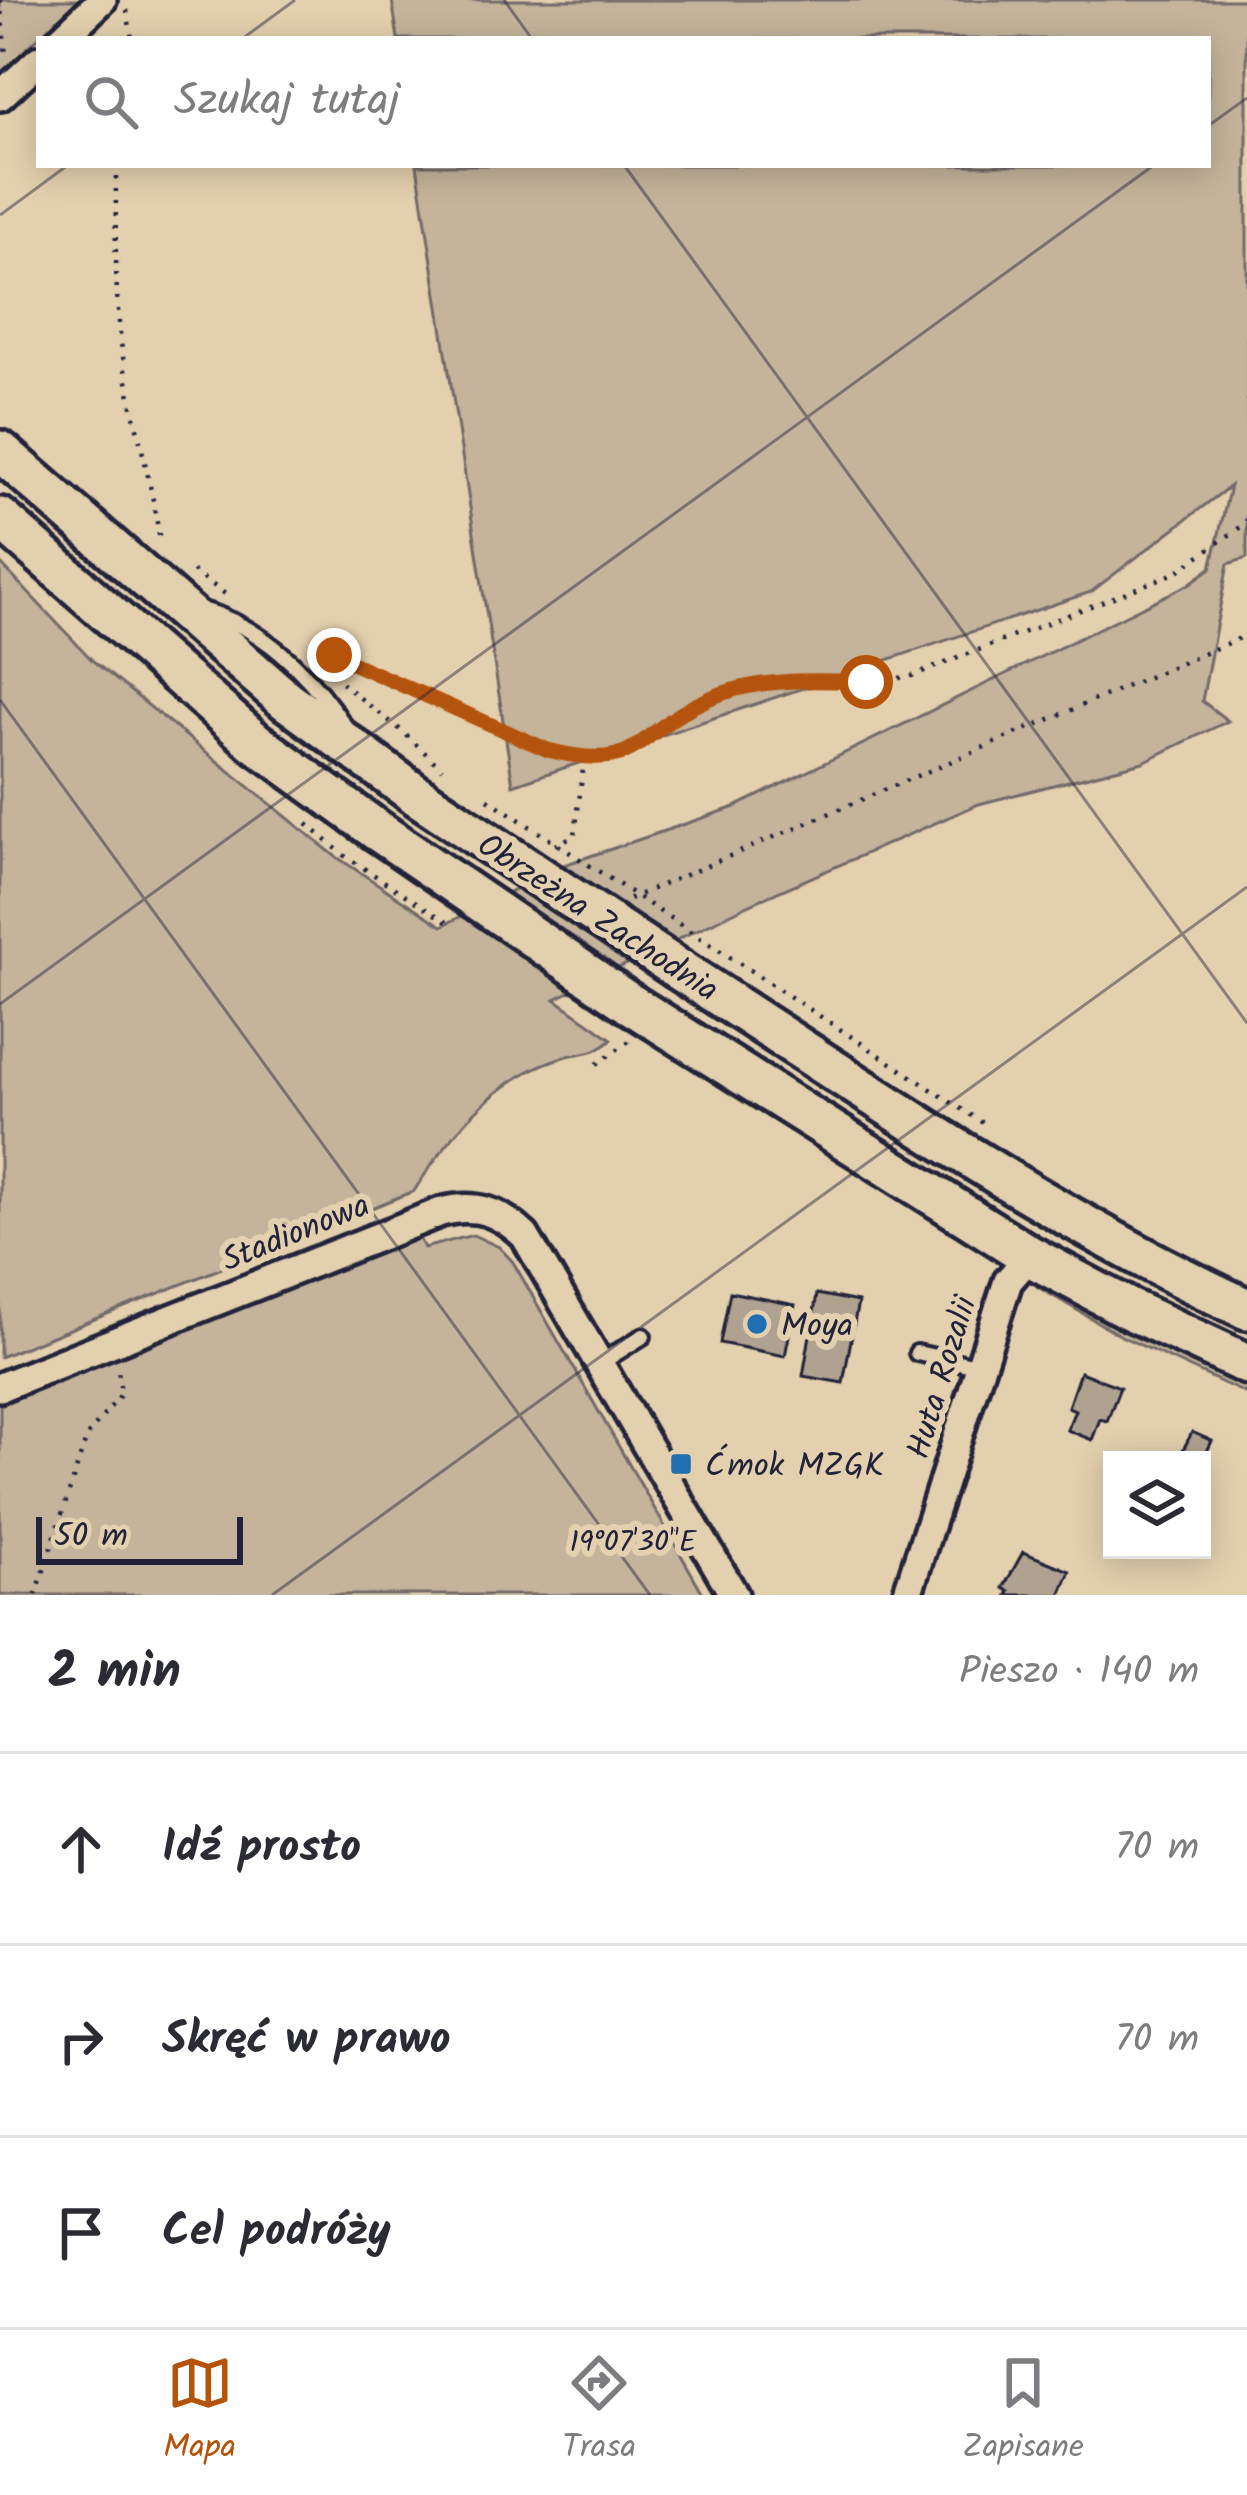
<!DOCTYPE html>
<html lang="pl">
<meta charset="utf-8">
<style>
body{margin:0;font-family:Kalam,sans-serif;background:#f7f7f7;color:#2b2b33}
.controls{position:absolute;right:36px;bottom:36px;display:grid;overflow:hidden;border-radius:0px;box-shadow:0 6px 30px #0003}
.controls button{width:108px;height:108px;display:grid;place-items:center;padding:0;border:0;border-bottom:3px solid #e1e1e2;background:#fff;color:#2b2b33;font:60px sans-serif}
.scale{position:absolute;left:36px;bottom:30px;width:207px;box-sizing:border-box;padding-left:12px;border:6px solid #22223b;border-top:0;font-size:33px;line-height:42px;white-space:nowrap;color:#22223b;-webkit-text-stroke:9px #e3d0ae;paint-order:stroke}
.stop{position:absolute;width:36px;height:36px;margin:-27px;border:9px solid #b45309;border-radius:50%;background:#fff}
.stop.end{background:#b45309;border-color:#fff;box-shadow:0 3px 12px #0008}
.list{margin:0;padding:0;list-style:none}
h2{display:flex;justify-content:space-between;align-items:center;height:156px;margin:0;padding:0 48px;font-size:51px}
h2 small{font-size:39px;font-weight:400;color:#7c7c81}
.list li{display:grid;grid-template-columns:78px 1fr auto;gap:36px;align-items:center;box-sizing:border-box;height:192px;padding:0 48px;border-top:3px solid #e1e1e2}
.list b{display:block;font-size:45px;white-space:nowrap}
.list em{font-size:39px;font-style:normal;color:#7c7c81}
.icon{flex:none;width:66px;height:66px;fill:none;stroke:currentColor;stroke-width:2;stroke-linecap:round;stroke-linejoin:round}
.map{position:relative;flex:none;width:1247px;height:1595px;overflow:hidden}
.search{position:absolute;background:#fff;box-shadow:0 6px 30px #0003;left:36px;right:36px;top:36px;height:132px;display:flex;align-items:center;gap:30px;box-sizing:border-box;padding:0 42px;border-radius:0px;color:#7c7c81;font-size:45px}
.sheet{height:732px;background:#fff}
nav{display:flex;justify-content:space-around;align-items:center;box-sizing:border-box;height:168px;border-top:3px solid #e1e1e2;background:#fff;font-size:33px;color:#7c7c81}
nav a{display:grid;justify-items:center;gap:6px}
nav .on{color:#b45309}
.map>svg:first-child{display:block}
.green{fill:#c4b49b;stroke:#736b6b;stroke-width:3}
.building{fill:#b0a290;stroke:#22223b;stroke-width:3}
.lines{fill:none;stroke-linecap:round;stroke-linejoin:round}
.lane-casing{stroke:#22223b;stroke-width:22}
.street-casing{stroke:#22223b;stroke-width:36}
.secondary-casing{stroke:#22223b;stroke-width:48}
.path{stroke:#22223b;stroke-width:4.5;stroke-dasharray:3 9;stroke-linecap:butt}
.lane{stroke:#e3d0ae;stroke-width:14}
.street{stroke:#e3d0ae;stroke-width:27}
.secondary{stroke:#e3d0ae;stroke-width:39}
.secondary-bridge-casing{stroke:#22223b;stroke-width:48;stroke-linecap:butt}
.path-bridge{stroke:#22223b;stroke-width:4.5;stroke-dasharray:3 9;stroke-linecap:butt}
.secondary-bridge{stroke:#e3d0ae;stroke-width:39}
.route{stroke:#b45309;stroke-width:15}
.ticks{fill:none;stroke:#22223b;stroke-width:3;stroke-opacity:0.45}
.poi-dot{fill:#1f6fb2;stroke:#e3d0ae;stroke-width:4.5}
.labels{text-anchor:middle;stroke-width:12;stroke-linejoin:round;paint-order:stroke}
.street-label{font-size:33px;fill:#22223b;stroke:#e3d0ae}
.poi-label{font-size:33px;fill:#22223b;stroke:#e3d0ae;text-anchor:start}
.ticks-label{font-size:30px;text-anchor:middle;fill:#22223b;stroke:#e3d0ae;stroke-width:12;stroke-linejoin:round;paint-order:stroke}
</style>
<div class="map">
<svg width="1247" height="1595" viewBox="0 0 1247 1595">
<rect width="100%" height="100%" fill="#e3d0ae"/>
<filter id="ink" filterUnits="userSpaceOnUse"><feTurbulence type="fractalNoise" baseFrequency=".00833" numOctaves="2"/><feDisplacementMap in="SourceGraphic" scale="24" xChannelSelector="R" yChannelSelector="G"/><feConvolveMatrix kernelMatrix="1 2 1 2 8 2 1 2 1" color-interpolation-filters="sRGB"/></filter>
<g filter="url(#ink)">
<!-- green -->
<g class="green">
<polygon points="0,0 78,0 0,74"/>
<path d="M 392,0 L 1247,0 L 1247,558 L 1228,564 L 1202,701 L 1228,721 L 1143,762 L 979,804 L 746,906 L 555,999 L 612,1039 C 590,1057 585,1050 560,1058 C 493,1079 450,1136 414,1191 L 0,1357 L 0,563 L 93,661 L 335,856 L 442,926 L 558,867 L 735,807 L 1189,584 L 1211,568 L 1230,486 L 1091,592 L 513,785 L 417,165 L 1208,165 L 1208,39 L 398,39 Z"/>
<polygon points="473,1235 499,1247 513,1262 704,1595 0,1595 0,1405 418,1237 424,1248"/>
<polygon points="1036,1286 1053,1287 1247,1383 1247,1394 1123,1337"/>
</g>
<!-- building -->
<g class="building">
<polygon points="730,1292 795,1305 785,1356 720,1343"/>
<polygon points="817,1294 858,1302 843,1383 803,1376"/>
<polygon points="1080,1372 1120,1387 1107,1421 1100,1419 1092,1440 1067,1430 1075,1410 1068,1407"/>
<polygon points="1192,1432 1212,1441 1202,1462 1178,1460"/>
<polygon points="1023,1552 1070,1571 1060,1595 1007,1595 1009,1591 1003,1588"/>
</g>
<g class="lines">
<defs>
<g id="lane">
<path d="M 199,609 C 263,626 311,675 346,728"/>
<polyline points="917,1353 981,1367"/>
<polyline points="600,1363 643,1336"/>
</g>
<g id="street">
<polyline points="61,39 102,0"/>
<polyline points="0,96 39,60"/>
<path d="M 0,1387 L 441,1212 C 476,1203 499,1211 525,1236 L 734,1595"/>
<polyline points="907,1595 1008,1281 1030,1256"/>
</g>
<g id="secondary">
<polyline points="0,451 286,700 415,794"/>
<polyline points="0,518 255,742 378,831"/>
<path d="M 678,969 C 863,1088 1047,1217 1247,1309"/>
<polyline points="629,1003 1030,1256 1129,1309 1247,1364"/>
</g>
</defs>
<!-- lane casing -->
<use href="#lane" class="lane-casing"/>
<!-- street casing -->
<use href="#street" class="street-casing"/>
<!-- secondary casing -->
<use href="#secondary" class="secondary-casing"/>
<!-- path -->
<g class="path">
<polyline points="0,0 6,54"/>
<polyline points="127,10 132,39"/>
<path d="M 116,165 C 116,224 114,284 121,342 C 129,411 152,476 160,544"/>
<polyline points="193,571 228,596"/>
<polyline points="317,655 334,655 547,750 584,760 608,760 633,750 709,698 758,685 813,680 866,683 912,676 1175,573 1245,524 1247,519"/>
<polyline points="341,683 401,730 442,769"/>
<polyline points="307,824 345,856 450,924"/>
<polyline points="555,845 575,835 584,760"/>
<polyline points="629,899 1247,635"/>
<polyline points="719,950 986,1125"/>
<polyline points="597,1064 629,1041"/>
<polyline points="36,1595 87,1436 121,1394 118,1370"/>
</g>
<!-- lane -->
<use href="#lane" class="lane"/>
<!-- street -->
<use href="#street" class="street"/>
<!-- secondary -->
<use href="#secondary" class="secondary"/>
<defs>
<g id="secondary-bridge">
<polyline points="415,794 678,969"/>
<polyline points="378,831 629,1003"/>
</g>
</defs>
<!-- secondary-bridge casing -->
<use href="#secondary-bridge" class="secondary-bridge-casing"/>
<!-- path-bridge -->
<polyline class="path-bridge" points="488,799 719,950"/>
<!-- secondary-bridge -->
<use href="#secondary-bridge" class="secondary-bridge"/>
</g>
</g>
<g class="lines" filter="url(#ink)">
<!-- route -->
<path class="route" d="M 334,655 L 548,750 C 644,775 633,732 708,699 C 757,677 815,680 866,682"/>
</g>
<!-- ticks -->
<path class="ticks" d="M 504,0 L 532,39M 242,39 L 295,0M 1208,126 L 1247,98M 624,165 L 1247,1023M 0,215 L 68,165M 0,700 L 650,1595M 0,1004 L 1154,165M 272,1595 L 1247,887"/>
<!-- markers -->
<g class="poi-dot">
<circle cx="757" cy="1324" r="12"/>
<rect x="669" y="1452" width="24" height="24" rx="6"/>
</g>
<g class="labels">
<!-- street labels -->
<g class="street-label">
<text transform="translate(599 916) rotate(33)" y="12">Obrzeżna Zachodnia</text>
<text transform="translate(295 1231) rotate(-22)" y="12">Stadionowa</text>
<text transform="translate(940 1377) rotate(-73)" y="12">Huta Rozalii</text>
</g>
<!-- poi labels -->
<g class="poi-label">
<text x="781" y="1336">Moya</text>
<text x="705" y="1476">Ćmok MZGK</text>
</g>
</g>
<g class="ticks-label">
<text x="633" y="1551">19°07'30"E</text>
</g>
</svg>
<div class="controls">
<button><svg class="icon" aria-label="layers" viewBox="0 0 24 24"><path d="M12 4l9 5-9 5-9-5zM3 14l9 5 9-5"/></svg></button>
</div>
<div class="scale">50 m</div>
<div class="stop" style="left:866px;top:682px"></div>
<div class="stop end" style="left:334px;top:655px"></div>
<div class="search"><svg class="icon" aria-label="search" viewBox="0 0 24 24"><circle cx="10" cy="10" r="6"/><path d="M15 15l6 6"/></svg>Szukaj tutaj</div>
</div>
<section class="sheet">
<h2>2 min<small>Pieszo · 140 m</small></h2>
<ul class="list">
<li><svg class="icon" aria-label="ahead" viewBox="0 0 24 24"><path d="M12 20V5M6 11l6-6 6 6"/></svg><div><b>Idź prosto</b></div><em>70 m</em></li>
<li><svg class="icon" aria-label="right" viewBox="0 0 24 24"><path d="M7 20v-9h11M14 6l5 5-5 5"/></svg><div><b>Skręć w prawo</b></div><em>70 m</em></li>
<li><svg class="icon" aria-label="arrive" viewBox="0 0 24 24"><path d="M6 21V4h12l-3 4 3 4H6"/></svg><div><b>Cel podróży</b></div></li>
</ul>
</section>
<nav>
<a class="on"><svg class="icon" aria-label="map" viewBox="0 0 24 24"><path d="M3 6l6-2 6 2 6-2v14l-6 2-6-2-6 2zM9 4v14M15 6v14"/></svg>Mapa</a>
<a><svg class="icon" aria-label="directions" viewBox="0 0 24 24"><path d="M12 3l9 9-9 9-9-9zM9 14v-3h6M13 9l2 2-2 2"/></svg>Trasa</a>
<a><svg class="icon" aria-label="saved" viewBox="0 0 24 24"><path d="M7 4h10v16l-5-4-5 4z"/></svg>Zapisane</a>
</nav>
